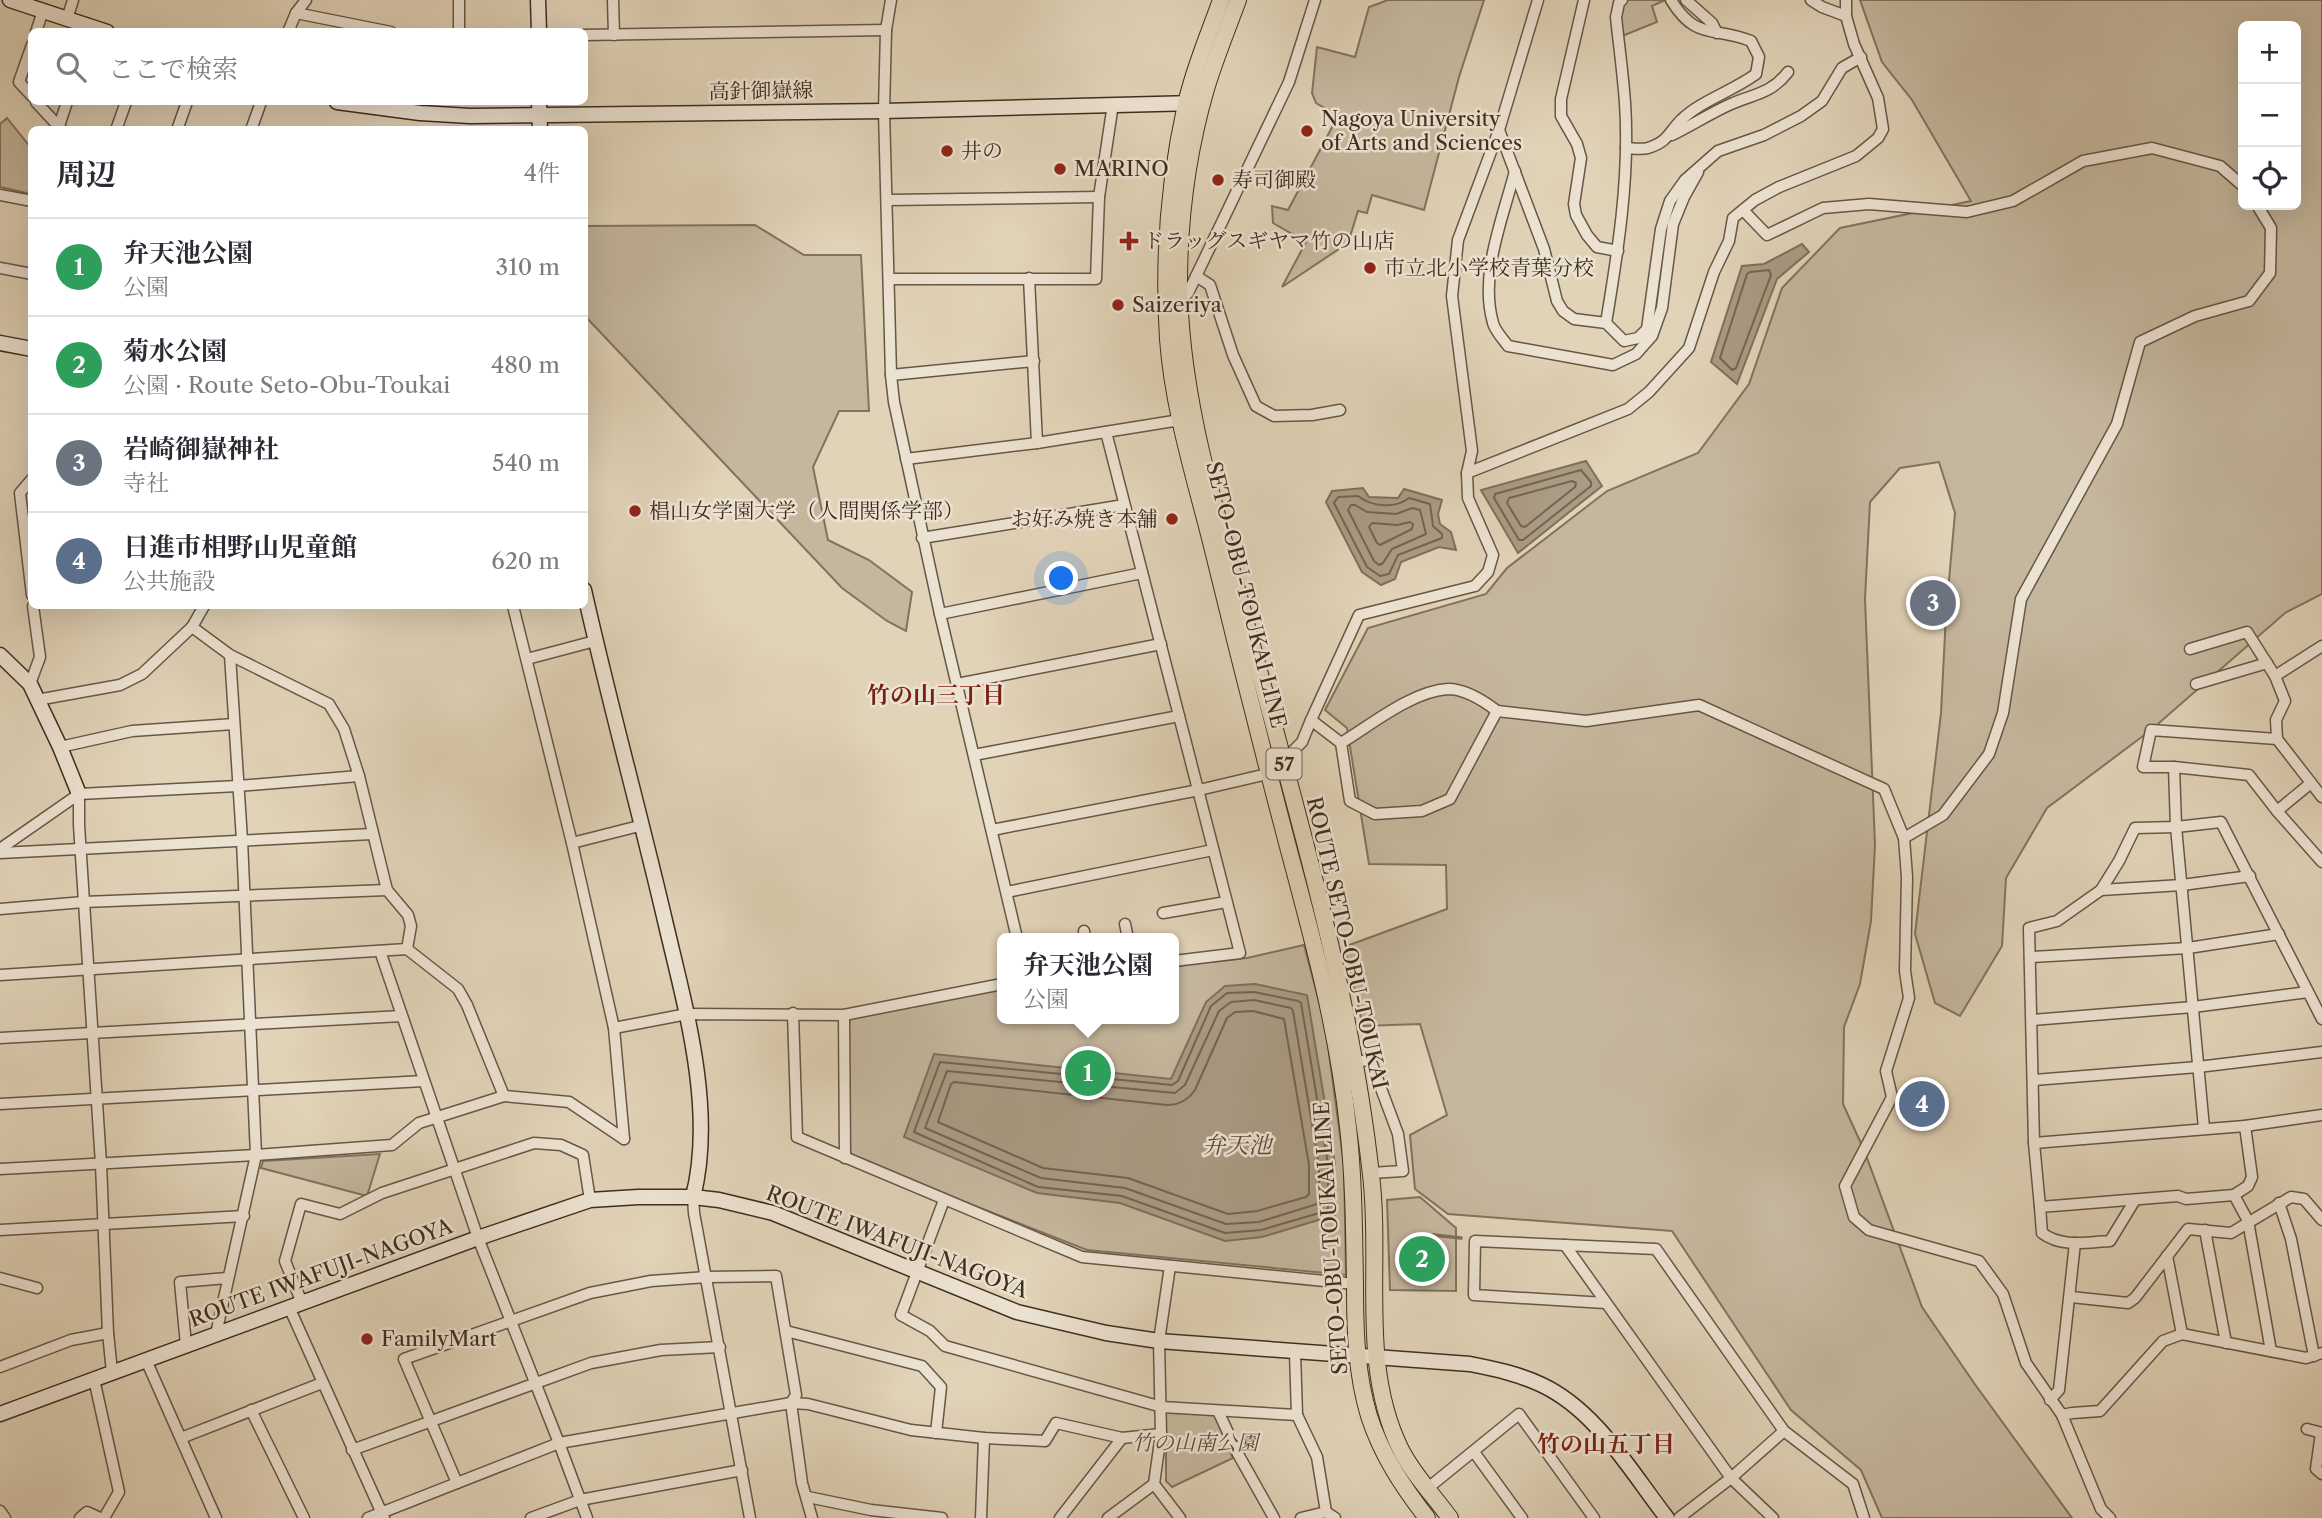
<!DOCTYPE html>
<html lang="ja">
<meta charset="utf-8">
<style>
body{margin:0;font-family:"Libre Caslon Text","Noto Serif JP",serif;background:#f7f7f7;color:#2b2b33}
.controls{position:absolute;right:21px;top:21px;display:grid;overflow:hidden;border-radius:10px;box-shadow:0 7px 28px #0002}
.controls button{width:63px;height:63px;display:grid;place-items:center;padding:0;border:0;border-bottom:2px solid #e1e1e2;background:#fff;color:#2b2b33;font:35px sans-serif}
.you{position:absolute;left:1062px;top:579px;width:24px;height:24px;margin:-18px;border:5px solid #fff;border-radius:50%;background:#1a73e8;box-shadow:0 0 0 10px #1a73e833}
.badge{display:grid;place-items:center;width:46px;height:46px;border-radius:50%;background:#0f766e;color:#fff;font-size:23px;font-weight:700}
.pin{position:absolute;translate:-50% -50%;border:4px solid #fff;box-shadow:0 2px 7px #0006}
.popup{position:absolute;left:997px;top:933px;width:182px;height:91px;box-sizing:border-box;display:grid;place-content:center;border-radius:10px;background:#fff;filter:drop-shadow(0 2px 5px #0005);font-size:23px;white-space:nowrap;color:#7c7c81}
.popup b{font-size:26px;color:#2b2b33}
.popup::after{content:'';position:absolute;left:50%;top:100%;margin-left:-14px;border:14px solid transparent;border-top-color:#fff}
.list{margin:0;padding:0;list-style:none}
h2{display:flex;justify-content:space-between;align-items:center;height:91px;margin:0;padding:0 28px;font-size:30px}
h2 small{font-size:23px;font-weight:400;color:#7c7c81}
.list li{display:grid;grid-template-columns:46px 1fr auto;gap:21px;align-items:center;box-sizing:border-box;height:98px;padding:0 28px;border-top:2px solid #e1e1e2}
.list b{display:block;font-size:26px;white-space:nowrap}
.list p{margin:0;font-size:23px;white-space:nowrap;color:#7c7c81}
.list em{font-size:23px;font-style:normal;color:#7c7c81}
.icon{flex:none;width:38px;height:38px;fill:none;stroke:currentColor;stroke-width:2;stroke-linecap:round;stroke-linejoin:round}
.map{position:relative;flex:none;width:2322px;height:1518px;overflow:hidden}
.search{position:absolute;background:#fff;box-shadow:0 7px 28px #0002;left:28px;top:28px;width:560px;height:77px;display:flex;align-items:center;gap:18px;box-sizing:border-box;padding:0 24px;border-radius:10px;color:#7c7c81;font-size:26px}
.panel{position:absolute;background:#fff;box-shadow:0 7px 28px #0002;left:28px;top:126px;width:560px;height:483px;border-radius:10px}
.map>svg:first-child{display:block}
.green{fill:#c5b79e;stroke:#82725e;stroke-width:2;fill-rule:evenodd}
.water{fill:#aa9b84;stroke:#7f6f5c;stroke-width:2}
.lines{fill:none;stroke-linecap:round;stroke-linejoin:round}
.shore{stroke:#746452;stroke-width:2}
.stream{stroke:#7f6f5c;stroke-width:3.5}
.street-casing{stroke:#685645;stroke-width:13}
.secondary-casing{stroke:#3f2d1f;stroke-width:17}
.primary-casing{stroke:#3f2d1f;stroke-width:18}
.street{stroke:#ece2d1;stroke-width:10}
.secondary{stroke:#ece2d1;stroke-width:14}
.primary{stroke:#e1d3b8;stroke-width:16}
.poi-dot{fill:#8f2418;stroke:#ece2d1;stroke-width:2.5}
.labels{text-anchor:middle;stroke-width:5;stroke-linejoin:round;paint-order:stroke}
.shield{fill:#ece2d1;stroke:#736354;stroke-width:2}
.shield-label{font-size:19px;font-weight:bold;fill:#3f2d1f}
.street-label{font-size:21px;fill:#3f2d1f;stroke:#ece2d1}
.poi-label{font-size:21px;fill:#3f2d1f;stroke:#ece2d1;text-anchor:start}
.park-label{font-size:21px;font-style:italic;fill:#5a4938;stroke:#ece2d1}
.neighbourhood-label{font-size:23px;font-weight:bold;fill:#7a1f14;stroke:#ece2d1}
.water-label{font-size:23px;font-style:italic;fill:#5a4838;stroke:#ece2d1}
</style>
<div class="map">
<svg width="2322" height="1518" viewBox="0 0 2322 1518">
<rect width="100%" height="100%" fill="#e1d3b8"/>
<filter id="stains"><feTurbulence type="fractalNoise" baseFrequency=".00286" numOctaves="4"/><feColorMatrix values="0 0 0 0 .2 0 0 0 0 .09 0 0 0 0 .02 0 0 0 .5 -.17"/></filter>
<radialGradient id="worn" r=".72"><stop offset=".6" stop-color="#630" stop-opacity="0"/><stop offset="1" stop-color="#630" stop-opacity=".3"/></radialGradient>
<!-- green -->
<g class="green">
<polygon points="1388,0 1484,0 1459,77 1424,210 1372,195 1367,213 1358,211 1348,243 1282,287 1306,242 1273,223 1272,206 1288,210 1338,116 1316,103 1312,93 1317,47 1355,57 1369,7"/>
<polygon points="1627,0 1665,0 1652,6 1657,22 1622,36 1619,18 1622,4"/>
<path d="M 1860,0 L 2322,0 L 2322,594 L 2285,613 L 2151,730 L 2047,808 L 2006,878 L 2002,946 L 1960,1016 L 1935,1003 L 1915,934 L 1941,713 L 1946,614 L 1955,513 L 1939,462 L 1900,468 L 1870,502 L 1865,599 L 1875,845 L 1871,921 L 1860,984 L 1844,1027 L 1843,1104 L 1864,1150 L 1922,1307 L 1974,1383 L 2072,1518 L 1882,1518 L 1861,1470 L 1791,1410 L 1672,1231 L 1448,1214 L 1415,1189 L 1410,1135 L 1447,1115 L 1420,1024 L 1363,1026 L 1344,947 L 1447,909 L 1446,865 L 1369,864 L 1347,728 L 1325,710 L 1368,628 L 1486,594 L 1507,568 L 1607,491 L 1698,453 L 1749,384 L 1782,288 L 1840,228 L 1971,201 L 1912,100 L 1882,62 ZM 2243,26 L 2296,26 L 2296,205 L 2243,205 Z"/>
<polygon points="7,118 31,148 31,194 0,187 0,124"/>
<polygon points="755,225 804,255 861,255 869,411 839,411 813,467 828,540 869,560 912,592 906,631 887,621 842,588 585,316 585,226"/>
<polygon points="1304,945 1325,1024 1344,1165 1346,1275 1087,1250 845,1155 846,1020 1002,987 1002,1019 1174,1019 1174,966 1247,958"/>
<polygon points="380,1154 367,1196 261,1168 263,1161"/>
<polygon points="1420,1197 1456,1228 1456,1291 1390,1290 1387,1200"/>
<polygon points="1166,1411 1215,1414 1233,1458 1172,1487 1166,1481"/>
</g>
<!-- water -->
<g class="water">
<polygon points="1802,244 1809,252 1777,279 1737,384 1711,362 1742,266 1764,264"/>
<polygon points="1586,461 1602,486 1518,553 1481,490"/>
<polygon points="1363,488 1369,497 1398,498 1404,489 1442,500 1438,514 1440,524 1451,532 1456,550 1439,547 1401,562 1395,579 1381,585 1362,572 1326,502 1332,491"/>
<polygon points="1255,984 1307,995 1335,1164 1335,1215 1262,1237 1225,1241 1120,1203 1037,1193 904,1137 934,1054 1171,1079 1206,1002 1225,986"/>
</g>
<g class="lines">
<!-- shore -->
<g class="shore">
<polygon points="1769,270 1771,275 1736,368 1732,370 1720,358 1747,274 1750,272"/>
<polygon points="1581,470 1591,482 1591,486 1523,540 1519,540 1494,498 1495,494"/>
<polygon points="1572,481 1576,483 1575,487 1525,527 1521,526 1507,503 1509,498"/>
<path d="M 1358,496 C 1372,507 1395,509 1409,498 L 1430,504 L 1433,526 L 1442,534 L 1442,538 L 1398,555 L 1389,574 L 1380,576 L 1367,567 L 1334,503 L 1338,497 Z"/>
<polygon points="1351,505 1355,505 1367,512 1396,514 1412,508 1420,510 1426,534 1392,549 1383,563 1379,565 1374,561 1348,510"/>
<polygon points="1410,522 1413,524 1412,529 1380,545 1377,543 1369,527 1372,523 1397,525"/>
<polygon points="1254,992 1298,1001 1301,1003 1328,1164 1328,1208 1326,1211 1261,1230 1225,1233 1122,1196 1038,1187 914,1132 940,1062 1172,1085 1178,1081 1211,1006 1227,993"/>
<polygon points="1254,1000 1291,1008 1293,1011 1319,1165 1319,1202 1317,1204 1259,1222 1226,1224 1125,1188 1041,1178 925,1128 947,1071 1175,1093 1185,1085 1219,1011 1231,1002"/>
<path d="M 1253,1011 L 1284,1019 L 1309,1165 L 1309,1194 L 1306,1197 L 1257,1211 L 1228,1214 L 1128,1178 L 1043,1168 L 938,1122 L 951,1084 L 954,1082 L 1167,1105 C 1179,1105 1188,1100 1195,1090 L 1227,1018 L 1235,1012 Z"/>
</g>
<!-- stream -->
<polyline class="stream" points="1433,1235 1461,1238"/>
<defs>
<g id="street">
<polyline points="459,0 459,32"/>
<polyline points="613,0 614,35"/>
<polyline points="891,0 886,30 884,111 891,375 894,402 940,614 1017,938"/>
<polyline points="1584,0 1561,99 1561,116 1577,144 1581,158 1574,204 1576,215 1587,235 1597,247 1618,251"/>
<polyline points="1686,0 1712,23 1717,33"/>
<polyline points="1811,0 1822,7 1846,16"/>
<polyline points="296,13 391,32"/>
<polyline points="67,19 73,0"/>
<polyline points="36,32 43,11"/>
<polyline points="288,32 296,13 306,0"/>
<polyline points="584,35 886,30"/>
<polyline points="32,45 19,82 32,96"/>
<polyline points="36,102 62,130"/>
<polyline points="59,126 67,102"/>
<polyline points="116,130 126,102"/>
<polyline points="177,130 187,102"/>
<polyline points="251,130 261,102"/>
<polyline points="1499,130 1544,249 1557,301 1563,311 1574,319 1606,323 1624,341 1638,338 1647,329 1661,229 1670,201 1685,180 1718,151 1764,135 1801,116 1822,101 1842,68 1861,57"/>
<path d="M 1672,135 C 1692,125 1711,113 1731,104 C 1754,94 1771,94 1788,72"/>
<path d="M 1626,148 C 1632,148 1641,150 1648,148 C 1668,142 1669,132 1681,120 C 1702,100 1733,91 1756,74 L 1759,57 L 1751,41 C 1713,26 1696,41 1671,0"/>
<path d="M 1515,171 C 1503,218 1479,274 1493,323 C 1495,331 1503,339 1508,346 L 1613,365 L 1636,354 L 1652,336 L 1662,308 L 1673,224 L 1684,197 L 1698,172"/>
<polyline points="0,195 32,201"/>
<polyline points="888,200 1099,197"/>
<polyline points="1743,210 1767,235 1823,208 1869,204 1967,212 2013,201 2083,161 2152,148 2220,166 2243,186"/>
<polyline points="0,268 32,274"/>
<polyline points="1196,276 1210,285 1233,355 1256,406 1274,416 1312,415 1340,410"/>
<polyline points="1029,278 1037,443"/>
<polyline points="889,279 1096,279 1099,197 1113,104"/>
<polyline points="1180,299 1188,293 1289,82 1315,0"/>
<path d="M 1606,323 C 1618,251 1630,176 1625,103 C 1623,74 1619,46 1616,17 L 1619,3 L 1622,0"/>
<polyline points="891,375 1034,361"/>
<polyline points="1106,432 1240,953 1174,961"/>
<polyline points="906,459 1037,443 1180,420"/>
<polyline points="1467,473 1628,409 1649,392 1689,348 1714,272 1729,241 1733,218 1755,200 1779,187 1856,156 1878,138 1883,129 1878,98 1854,44 1846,16 1846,0"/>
<polyline points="32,479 20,493 32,595"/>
<polyline points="922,538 1124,505"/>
<polyline points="513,606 572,843 614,1028 624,1139"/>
<polyline points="940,614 1142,573"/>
<polyline points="2322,646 2275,676 2285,701 2276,720 2277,739 2322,797"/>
<polyline points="2190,649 2247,632 2275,676"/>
<polyline points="527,659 595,641"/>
<polyline points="30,684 40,657 33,606"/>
<polyline points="957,684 1161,644"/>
<polyline points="2196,684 2267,663"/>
<polyline points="37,700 120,685 142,674 192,627 204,606"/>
<polyline points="1311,720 1359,615 1475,586 1488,572 1493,555 1468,498 1467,473 1472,451 1452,296 1458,240 1499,130 1538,0"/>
<path d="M 1341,743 C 1371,725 1412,691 1448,689 C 1466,689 1484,701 1497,711"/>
<polyline points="60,747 132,731 234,724"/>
<polyline points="974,755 1179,716"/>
<polyline points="2174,767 2176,827 2204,1128"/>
<polyline points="2311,783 2277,811 2322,862"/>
<polyline points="79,794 79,825 101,1164 108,1333 112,1372"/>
<polyline points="2277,811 2249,775 2174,767 2143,767 2151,730 2277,739"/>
<polyline points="992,830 1199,790 1271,773 1302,742 1311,720 1341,743 1350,801 1375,814 1422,811 1450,799 1497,711 1586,721 1699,705 1884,789 1904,838 1907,877 1905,971 1909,998 1886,1071 1892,1097 1845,1186 1854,1217 1869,1230 1979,1261 2003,1294 2026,1363 2062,1415 2101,1509 2110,1518"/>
<polyline points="1904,838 1943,815 1989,754 2003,713 2021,599 2117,424 2140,342 2195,316 2249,301 2270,273 2271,228 2257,205"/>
<polyline points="572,843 643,825"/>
<polyline points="0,849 79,794 238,786 359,776"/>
<polyline points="0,853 372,834"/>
<polyline points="2101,890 2182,885 2250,876"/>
<polyline points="1007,892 1213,850"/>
<polyline points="0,909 84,902 387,890"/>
<polyline points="1163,913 1226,902"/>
<polyline points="1125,924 1128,938"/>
<polyline points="1084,931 1085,938"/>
<polyline points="407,949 458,989 467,1005 504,1096"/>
<polyline points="380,951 478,1238 559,1443 587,1518"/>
<polyline points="2030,957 2188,948 2279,934"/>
<polyline points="0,975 407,949 411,926 408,915 387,890 359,776 344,729 329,704 230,655 192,627"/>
<polyline points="793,1013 797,1137 1082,1257 1355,1284"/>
<polyline points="844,1015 845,1158"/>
<polyline points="2032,1020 2193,1007 2308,992"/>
<polyline points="614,1028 687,1014 844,1015 1002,984"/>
<polyline points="0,1038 402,1016"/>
<polyline points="1355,1063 1370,1059 1398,1134 1403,1171 1371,1173"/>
<polyline points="2034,1080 2198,1067 2322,1052"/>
<polyline points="0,1104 424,1081"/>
<polyline points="2245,1126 2252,1177 2248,1186 2234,1195 2248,1221 2271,1351"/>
<polyline points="2034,1143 2245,1126 2322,1115"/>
<polyline points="0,1169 256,1155 392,1145 419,1123 504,1096 569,1102 624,1139"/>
<polyline points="2234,1195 2186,1199 2178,1196 2040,1207 2034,1143 2029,928 2057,921 2101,890 2119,861 2135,828 2176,827 2221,822 2322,1019"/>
<polyline points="693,1197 694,1213 750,1518"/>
<polyline points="944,1200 901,1315 930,1331 945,1346 1162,1407 1297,1415"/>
<polyline points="2279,1203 2291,1239 2314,1356"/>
<path d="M 2040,1207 L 2042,1233 C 2062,1248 2087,1242 2110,1241 L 2135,1200"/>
<polyline points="0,1230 244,1216"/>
<polyline points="2205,1230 2226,1343"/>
<polyline points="1565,1245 1731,1478 1773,1518"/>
<polyline points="2167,1256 2182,1334"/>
<polyline points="1170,1266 1159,1341 1161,1434 1154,1484 1180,1518"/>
<polyline points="0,1278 37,1288"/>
<polyline points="2071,1297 2128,1303 2135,1298 2188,1229 2231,1233 2291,1197 2304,1199 2322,1220"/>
<polyline points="302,1303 285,1261 301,1204 340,1214 382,1193 534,1143 561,1145 583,1155 590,1200"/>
<polyline points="1605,1303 1474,1295 1475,1241 1656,1249 1784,1431 1853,1484 1864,1518"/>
<polyline points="289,1307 384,1518"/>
<polyline points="786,1331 922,1366 941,1387 936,1433"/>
<polyline points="216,1334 256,1155 242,840 230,655"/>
<polyline points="186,1345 180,1282 227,1278"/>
<polyline points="1295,1352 1297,1415 1317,1457 1326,1512"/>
<polyline points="146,1360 216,1518"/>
<polyline points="0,1367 71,1340 108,1333"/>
<polyline points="94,1379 119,1492 104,1518"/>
<polyline points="2050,1400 2059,1390 2075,1243"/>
<polyline points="251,1410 304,1518"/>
<polyline points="1218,1411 1238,1454 1274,1518"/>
<polyline points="2062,1415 2072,1413 2100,1411 2163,1341 2182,1334 2306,1358 2322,1353"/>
<polyline points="2307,1429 2322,1433"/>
<polyline points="2321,1433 2316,1469 2322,1474"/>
<polyline points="181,1438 322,1383"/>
<polyline points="352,1450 591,1363 661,1350 720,1347"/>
<polyline points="1474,1452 1522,1518"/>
<polyline points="457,1483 404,1359 590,1293 651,1281 707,1277 776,1276 796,1395 791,1403 802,1483 812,1518"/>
<polyline points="1428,1488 1519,1414 1594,1518"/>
<polyline points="808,1497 871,1510 942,1518"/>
<polyline points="0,1511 5,1518"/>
<polyline points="80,1518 87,1512 100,1518"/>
<polyline points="368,1518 559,1443 791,1403 808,1404 911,1430 984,1438 1045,1441 1056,1423 1122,1438 1161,1434"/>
<polyline points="531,1518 580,1500 742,1470"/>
<polyline points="981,1518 984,1438"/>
<polyline points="1060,1518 1122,1438"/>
<polyline points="1108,1518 1154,1484"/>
<polyline points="1301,1518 1326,1512 1335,1518"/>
<polyline points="1679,1518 1731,1478 1784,1431"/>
</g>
<g id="secondary">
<polyline points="10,0 107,32"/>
<polyline points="538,0 539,32"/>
<polyline points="337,102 420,113 470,116 884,111 1196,103"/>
<polyline points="539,102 540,130"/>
<polyline points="0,343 32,349"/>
<path d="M 584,590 C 609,702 640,813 666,925 C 686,1010 715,1111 693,1197"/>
<polyline points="0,655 30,684 60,747 79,794"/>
<path d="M 0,1414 L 478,1238 L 590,1200 L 638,1197 L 693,1197 L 719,1200 L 773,1213 L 1017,1312 L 1106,1333 L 1159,1341 L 1470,1364 C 1495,1369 1519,1374 1542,1385 C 1597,1411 1631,1472 1667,1518"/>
</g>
<g id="primary">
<path d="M 1221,0 C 1209,34 1194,68 1186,104 C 1169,180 1163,261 1168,339 C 1173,409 1195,478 1212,546 C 1236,645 1261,744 1287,843 C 1312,936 1338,1031 1348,1127 C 1354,1179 1354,1232 1355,1284 C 1355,1329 1356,1373 1369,1416 C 1381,1454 1403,1487 1427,1518"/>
<path d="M 1238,0 C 1227,30 1215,59 1206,89 C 1188,151 1179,219 1179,284 C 1180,396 1215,507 1244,615 C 1293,800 1350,985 1371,1175 C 1382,1265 1359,1363 1400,1448 C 1412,1473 1434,1496 1450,1518"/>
</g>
</defs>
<!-- street casing -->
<use href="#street" class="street-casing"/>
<!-- secondary casing -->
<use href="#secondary" class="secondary-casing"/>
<!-- primary casing -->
<use href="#primary" class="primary-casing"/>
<!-- street -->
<use href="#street" class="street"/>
<!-- secondary -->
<use href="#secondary" class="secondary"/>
<!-- primary -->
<use href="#primary" class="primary"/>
</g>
<!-- markers -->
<g class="poi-dot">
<circle cx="1307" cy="131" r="7"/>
<circle cx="947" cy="151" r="7"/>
<circle cx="1060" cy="169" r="7"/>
<circle cx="1218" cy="180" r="7"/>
<path d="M1125.5 230.5h7v7h7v7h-7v7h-7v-7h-7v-7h7z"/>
<circle cx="1370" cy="268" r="7"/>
<circle cx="1118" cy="305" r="7"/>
<circle cx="635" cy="511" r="7"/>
<circle cx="1172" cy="519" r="7"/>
<circle cx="367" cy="1339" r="7"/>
</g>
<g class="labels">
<!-- shield labels -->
<rect class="shield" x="1266.5" y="748.5" width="35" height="31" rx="5"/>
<g class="shield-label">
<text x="1284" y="771">57</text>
</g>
<!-- street labels -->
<g class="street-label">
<text transform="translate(761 91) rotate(-1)" y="7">高針御嶽線</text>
<text transform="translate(1246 595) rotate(76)" y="7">SETO-OBU-TOUKAI LINE</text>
<text transform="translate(1347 943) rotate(77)" y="7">ROUTE SETO-OBU-TOUKAI</text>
<text transform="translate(1331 1238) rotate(-94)" y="7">SETO-OBU-TOUKAI LINE</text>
<text transform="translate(897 1242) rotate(21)" y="7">ROUTE IWAFUJI-NAGOYA</text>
<text transform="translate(321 1273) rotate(-20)" y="7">ROUTE IWAFUJI-NAGOYA</text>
</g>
<!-- poi labels -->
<g class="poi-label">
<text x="1321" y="126">Nagoya University<tspan x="1321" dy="24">of Arts and Sciences</tspan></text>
<text x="961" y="158">井の</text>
<text x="1074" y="176">MARINO</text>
<text x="1232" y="187">寿司御殿</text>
<text x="1143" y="248">ドラッグスギヤマ竹の山店</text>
<text x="1384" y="275">市立北小学校青葉分校</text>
<text x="1132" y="312">Saizeriya</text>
<text x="649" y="518">椙山女学園大学（人間関係学部）</text>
<text x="1158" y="526" text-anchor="end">お好み焼き本舗</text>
<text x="381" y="1346">FamilyMart</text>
</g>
<!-- park labels -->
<g class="park-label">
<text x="1195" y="1450">竹の山南公園</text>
</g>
<!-- neighbourhood labels -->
<g class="neighbourhood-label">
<text x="936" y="703">竹の山三丁目</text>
<text x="1606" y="1452">竹の山五丁目</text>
</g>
<!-- water labels -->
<g class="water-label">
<text x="1237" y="1153">弁天池</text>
</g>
</g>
<rect width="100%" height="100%" filter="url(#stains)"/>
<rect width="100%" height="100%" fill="url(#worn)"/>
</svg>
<div class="controls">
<button>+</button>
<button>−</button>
<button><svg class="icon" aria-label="locate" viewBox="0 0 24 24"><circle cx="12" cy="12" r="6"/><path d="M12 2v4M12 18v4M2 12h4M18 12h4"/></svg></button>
</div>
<div class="you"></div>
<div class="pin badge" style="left:1088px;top:1073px;background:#2e9e5b">1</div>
<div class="popup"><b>弁天池公園</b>公園</div>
<div class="pin badge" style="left:1422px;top:1259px;background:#2e9e5b">2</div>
<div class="pin badge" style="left:1933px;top:603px;background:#6b7280">3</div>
<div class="pin badge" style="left:1922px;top:1104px;background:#5c6f8a">4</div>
<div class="search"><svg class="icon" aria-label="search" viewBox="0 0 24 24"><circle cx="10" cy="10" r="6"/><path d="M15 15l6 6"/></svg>ここで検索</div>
<section class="panel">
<h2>周辺<small>4件</small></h2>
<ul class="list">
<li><span class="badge" style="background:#2e9e5b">1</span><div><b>弁天池公園</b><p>公園</p></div><em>310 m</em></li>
<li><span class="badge" style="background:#2e9e5b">2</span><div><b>菊水公園</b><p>公園 · Route Seto-Obu-Toukai</p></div><em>480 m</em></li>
<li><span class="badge" style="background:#6b7280">3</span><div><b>岩崎御嶽神社</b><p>寺社</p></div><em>540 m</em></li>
<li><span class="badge" style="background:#5c6f8a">4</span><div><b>日進市相野山児童館</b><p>公共施設</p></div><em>620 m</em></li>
</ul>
</section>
</div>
